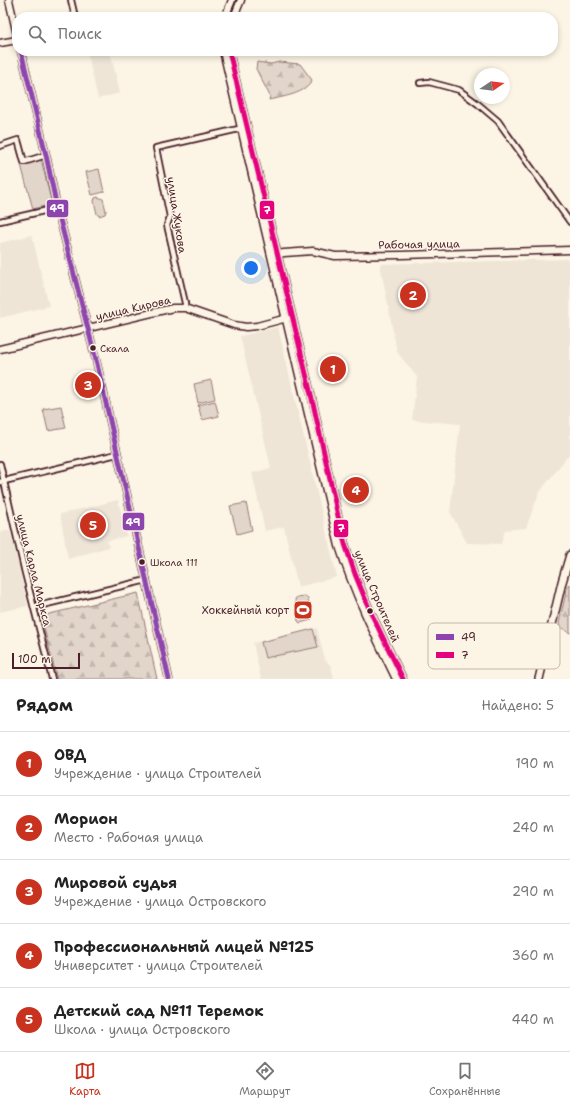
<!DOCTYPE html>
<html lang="ru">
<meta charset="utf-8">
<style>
body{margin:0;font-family:"Shantell Sans",sans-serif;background:#f2f2f2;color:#222}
.compass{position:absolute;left:474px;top:68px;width:36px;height:36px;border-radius:50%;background:#fff;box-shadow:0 2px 6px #0003;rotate:77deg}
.scale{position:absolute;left:12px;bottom:10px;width:68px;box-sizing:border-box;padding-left:4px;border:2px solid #4a1f2b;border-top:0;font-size:11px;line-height:14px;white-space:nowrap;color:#4a1f2b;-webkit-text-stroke:3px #fcf5e5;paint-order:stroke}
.you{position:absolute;left:251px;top:268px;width:14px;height:14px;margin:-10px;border:3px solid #fff;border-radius:50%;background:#1a73e8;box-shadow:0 0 0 6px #1a73e833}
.badge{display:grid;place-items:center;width:26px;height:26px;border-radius:50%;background:#c8321e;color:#fff;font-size:13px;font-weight:700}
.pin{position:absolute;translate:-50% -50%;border:2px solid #fff;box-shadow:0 1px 4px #0006}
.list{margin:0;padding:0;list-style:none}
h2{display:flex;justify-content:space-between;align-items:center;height:52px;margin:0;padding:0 16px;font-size:17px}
h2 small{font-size:13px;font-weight:400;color:#767676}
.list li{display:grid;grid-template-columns:26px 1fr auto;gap:12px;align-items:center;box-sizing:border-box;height:64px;padding:0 16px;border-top:1px solid #e0e0e0}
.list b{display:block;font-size:15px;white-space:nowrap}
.list p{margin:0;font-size:13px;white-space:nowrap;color:#767676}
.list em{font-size:13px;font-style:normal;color:#767676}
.icon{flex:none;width:22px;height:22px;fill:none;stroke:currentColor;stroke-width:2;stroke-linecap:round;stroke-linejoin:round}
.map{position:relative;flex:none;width:570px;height:679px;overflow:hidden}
.search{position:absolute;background:#fff;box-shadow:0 2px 6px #0003;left:12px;right:12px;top:12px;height:44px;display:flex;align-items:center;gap:10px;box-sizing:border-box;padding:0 14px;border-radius:16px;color:#767676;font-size:15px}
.sheet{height:372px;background:#fff}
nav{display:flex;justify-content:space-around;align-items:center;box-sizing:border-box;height:56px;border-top:1px solid #e0e0e0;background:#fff;font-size:11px;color:#767676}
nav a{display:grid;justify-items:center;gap:2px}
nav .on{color:#c8321e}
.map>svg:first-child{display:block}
.built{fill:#eee5d7}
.forest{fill:url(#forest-firs);stroke:#967a7a}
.park{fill:#e2d5ca;stroke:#967a7a}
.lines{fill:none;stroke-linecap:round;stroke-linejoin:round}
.minor-casing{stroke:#4a1f2b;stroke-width:8}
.tertiary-casing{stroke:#4a1f2b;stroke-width:9}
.primary-casing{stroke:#4a1f2b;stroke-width:10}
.minor{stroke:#fcf5e5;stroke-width:4.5}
.tertiary{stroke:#fcf5e5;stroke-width:6}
.primary{stroke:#fcf5e5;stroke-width:7}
.bus-1-casing{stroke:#fcf5e5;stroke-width:8}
.bus-2-casing{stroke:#fcf5e5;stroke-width:8}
.bus-1{stroke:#8e44ad;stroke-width:5}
.bus-2{stroke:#e5007d;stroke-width:5}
.bus-dot{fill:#4a1f2b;stroke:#fcf5e5;stroke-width:1.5}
.labels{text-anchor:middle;stroke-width:3;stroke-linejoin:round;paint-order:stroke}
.bus-label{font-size:10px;fill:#4a1f2b;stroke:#fcf5e5;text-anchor:start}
.street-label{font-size:11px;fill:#4a1f2b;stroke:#fcf5e5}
.poi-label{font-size:11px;fill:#4a1f2b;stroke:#fcf5e5;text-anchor:end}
.key{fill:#fcf5e5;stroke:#c7b5ad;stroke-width:1}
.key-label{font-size:11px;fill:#4a1f2b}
.line-badge{stroke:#fcf5e5;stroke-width:1.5}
.badge-label{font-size:11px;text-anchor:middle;font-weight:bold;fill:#fff}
</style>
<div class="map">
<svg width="570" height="679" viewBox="0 0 570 679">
<defs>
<pattern id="forest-firs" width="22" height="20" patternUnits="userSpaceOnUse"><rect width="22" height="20" fill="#e2d5ca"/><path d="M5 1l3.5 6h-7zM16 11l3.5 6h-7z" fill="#c3b6ae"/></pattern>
</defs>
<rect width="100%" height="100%" fill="#fcf5e5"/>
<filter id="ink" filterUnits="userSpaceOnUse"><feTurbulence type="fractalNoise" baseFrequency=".025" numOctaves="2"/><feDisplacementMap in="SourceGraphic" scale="8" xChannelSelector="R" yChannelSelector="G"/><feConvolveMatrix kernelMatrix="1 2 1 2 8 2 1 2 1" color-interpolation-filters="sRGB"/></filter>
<g filter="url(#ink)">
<!-- built -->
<g class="built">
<polygon points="87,51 110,51 120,93 98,99"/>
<polygon points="32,235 49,306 0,318 0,243"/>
<polygon points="570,259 570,453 539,493 526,528 505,530 501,544 467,543 450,512 460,424 412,420 417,377 397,352 380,264"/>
<polygon points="278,327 337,577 298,587 284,527 265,531 252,473 271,468 240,336"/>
<polygon points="118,500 127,536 107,541 109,547 68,559 60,514"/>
<polygon points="10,530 28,606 0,612 0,532"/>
<polygon points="317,628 325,660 331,666 334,679 261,679 253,643"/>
</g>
<!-- forest -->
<g class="forest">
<path d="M 257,62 L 271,64 L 279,62 L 300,64 L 312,80 C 307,94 281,97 269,100 L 270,96 L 256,69 Z"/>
<polygon points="570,584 570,633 560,627 559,623 567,588"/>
<polygon points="138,593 157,679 57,679 41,616"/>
</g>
<!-- park -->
<g class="park">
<polygon points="41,159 52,204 33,209 21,165"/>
<polygon points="99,169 104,192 92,195 86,172"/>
<polygon points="98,197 103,199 106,211 105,214 99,216 97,214 94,201 95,198"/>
<polygon points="211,380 215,399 198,403 194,384"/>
<polygon points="215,401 219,416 202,420 198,405"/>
<polygon points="61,406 66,428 48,431 43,409"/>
<polygon points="246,503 252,530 237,534 230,506"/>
<polygon points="305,596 308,598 311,620 300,623 298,621 295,599 297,597"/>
<polygon points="313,629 318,647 265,658 261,642"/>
</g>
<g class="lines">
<defs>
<g id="minor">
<polyline points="71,0 75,17"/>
<polyline points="420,83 429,82 459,90 478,104 498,121 570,222"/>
<polyline points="0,146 18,140 24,162 46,155"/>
<polyline points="0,221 57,208"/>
<polyline points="185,308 185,303 167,225 170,217 156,148 243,128"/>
<polyline points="0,464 25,573 52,679"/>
<polyline points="0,482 117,454"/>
<polyline points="34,607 147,580"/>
</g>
<g id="tertiary">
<polyline points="9,0 17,35"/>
<polyline points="225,17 232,0"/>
<polyline points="234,17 241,0"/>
<polyline points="0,43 17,40"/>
<polyline points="21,51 46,155 57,208 97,364 169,679"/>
<path d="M 223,51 L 339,546 C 354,593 375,636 396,679"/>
<polyline points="229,51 313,403 338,516 345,544 355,574 371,613 403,679"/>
<polyline points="274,255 284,253 313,251 335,256 401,255 570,250"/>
<polyline points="0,349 173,308 185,308 234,325 246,327 257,326 287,318"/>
</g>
<polyline id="primary" points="539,679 562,582 570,555"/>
</defs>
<!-- minor casing -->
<use href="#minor" class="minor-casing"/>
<!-- tertiary casing -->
<use href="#tertiary" class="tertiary-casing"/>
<!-- primary casing -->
<use href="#primary" class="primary-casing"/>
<!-- minor -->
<use href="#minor" class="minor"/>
<!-- tertiary -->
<use href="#tertiary" class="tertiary"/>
<!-- primary -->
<use href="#primary" class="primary"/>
<defs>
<polyline id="bus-1" points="21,51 46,155 57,208 97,364 169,679"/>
<polyline id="bus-2" points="229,51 313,403 338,516 345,544 355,574 371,613 403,679"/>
</defs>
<!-- bus-1 casing -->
<use href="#bus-1" class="bus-1-casing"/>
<!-- bus-2 casing -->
<use href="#bus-2" class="bus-2-casing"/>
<!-- bus-1 -->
<use href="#bus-1" class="bus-1"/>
<!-- bus-2 -->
<use href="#bus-2" class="bus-2"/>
</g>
</g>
<!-- icons -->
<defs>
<symbol id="stadium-square" viewBox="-11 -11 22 22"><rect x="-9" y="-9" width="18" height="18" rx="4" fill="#c8321e" stroke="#fcf5e5"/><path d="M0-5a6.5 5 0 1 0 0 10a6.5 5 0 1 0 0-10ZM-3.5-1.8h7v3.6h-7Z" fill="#fff"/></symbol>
</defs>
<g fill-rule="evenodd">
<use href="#stadium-square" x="292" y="599" width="22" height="22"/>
</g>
<!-- markers -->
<g class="bus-dot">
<circle cx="93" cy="348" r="3.5"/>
<circle cx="142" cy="562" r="3.5"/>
<circle cx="370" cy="611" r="3.5"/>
</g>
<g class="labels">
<!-- bus labels -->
<g class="bus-label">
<text x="100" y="352">Скала</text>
<text x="150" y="566">Школа 111</text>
</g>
<!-- street labels -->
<g class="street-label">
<text transform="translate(177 215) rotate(81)" y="4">улица Жукова</text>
<text transform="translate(419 244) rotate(-1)" y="4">Рабочая улица</text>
<text transform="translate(133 308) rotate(-13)" y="4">улица Кирова</text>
<text transform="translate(34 570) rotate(76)" y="4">улица Карла Маркса</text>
<text transform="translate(377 596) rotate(67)" y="4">улица Строителей</text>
</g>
<!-- poi labels -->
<g class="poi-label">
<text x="289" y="614">Хоккейный корт</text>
</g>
</g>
<!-- legend -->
<rect x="428" y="623" width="132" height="46" rx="6" class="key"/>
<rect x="436" y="634" width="18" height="6" fill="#8e44ad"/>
<rect x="436" y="652" width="18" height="6" fill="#e5007d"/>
<g class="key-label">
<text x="461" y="641">49</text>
<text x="461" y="659">7</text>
</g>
<g class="line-badge">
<rect x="46" y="199" width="23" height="19" rx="4" fill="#8e44ad"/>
<rect x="259" y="200" width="16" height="20" rx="4" fill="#e5007d"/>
<rect x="122" y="512" width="23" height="19" rx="4" fill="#8e44ad"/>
<rect x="333" y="519" width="16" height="19" rx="4" fill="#e5007d"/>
</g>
<g class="badge-label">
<text x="57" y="212">49</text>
<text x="267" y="214">7</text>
<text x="133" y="526">49</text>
<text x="341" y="532">7</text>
</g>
</svg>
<svg class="compass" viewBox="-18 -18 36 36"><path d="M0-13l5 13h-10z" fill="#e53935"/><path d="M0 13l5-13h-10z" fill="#767676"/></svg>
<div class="scale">100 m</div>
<div class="you"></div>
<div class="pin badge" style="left:333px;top:369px">1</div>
<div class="pin badge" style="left:413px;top:295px">2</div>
<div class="pin badge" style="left:88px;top:385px">3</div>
<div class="pin badge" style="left:356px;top:490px">4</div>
<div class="pin badge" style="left:93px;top:525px">5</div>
<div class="search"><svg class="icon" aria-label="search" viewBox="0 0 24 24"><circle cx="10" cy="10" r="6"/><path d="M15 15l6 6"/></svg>Поиск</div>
</div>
<section class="sheet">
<h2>Рядом<small>Найдено: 5</small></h2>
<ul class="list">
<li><span class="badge">1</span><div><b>ОВД</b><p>Учреждение · улица Строителей</p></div><em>190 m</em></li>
<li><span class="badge">2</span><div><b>Морион</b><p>Место · Рабочая улица</p></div><em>240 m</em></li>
<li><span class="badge">3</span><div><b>Мировой судья</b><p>Учреждение · улица Островского</p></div><em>290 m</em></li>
<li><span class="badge">4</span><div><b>Профессиональный лицей №125</b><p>Университет · улица Строителей</p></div><em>360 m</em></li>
<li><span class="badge">5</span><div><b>Детский сад №11 Теремок</b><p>Школа · улица Островского</p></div><em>440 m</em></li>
</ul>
</section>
<nav>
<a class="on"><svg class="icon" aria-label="map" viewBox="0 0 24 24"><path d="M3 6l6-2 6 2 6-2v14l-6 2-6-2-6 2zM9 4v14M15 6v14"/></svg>Карта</a>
<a><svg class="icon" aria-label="directions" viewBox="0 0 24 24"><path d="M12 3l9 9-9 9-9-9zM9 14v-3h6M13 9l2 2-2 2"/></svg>Маршрут</a>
<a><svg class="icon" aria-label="saved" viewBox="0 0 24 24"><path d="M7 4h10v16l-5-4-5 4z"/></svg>Сохранённые</a>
</nav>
